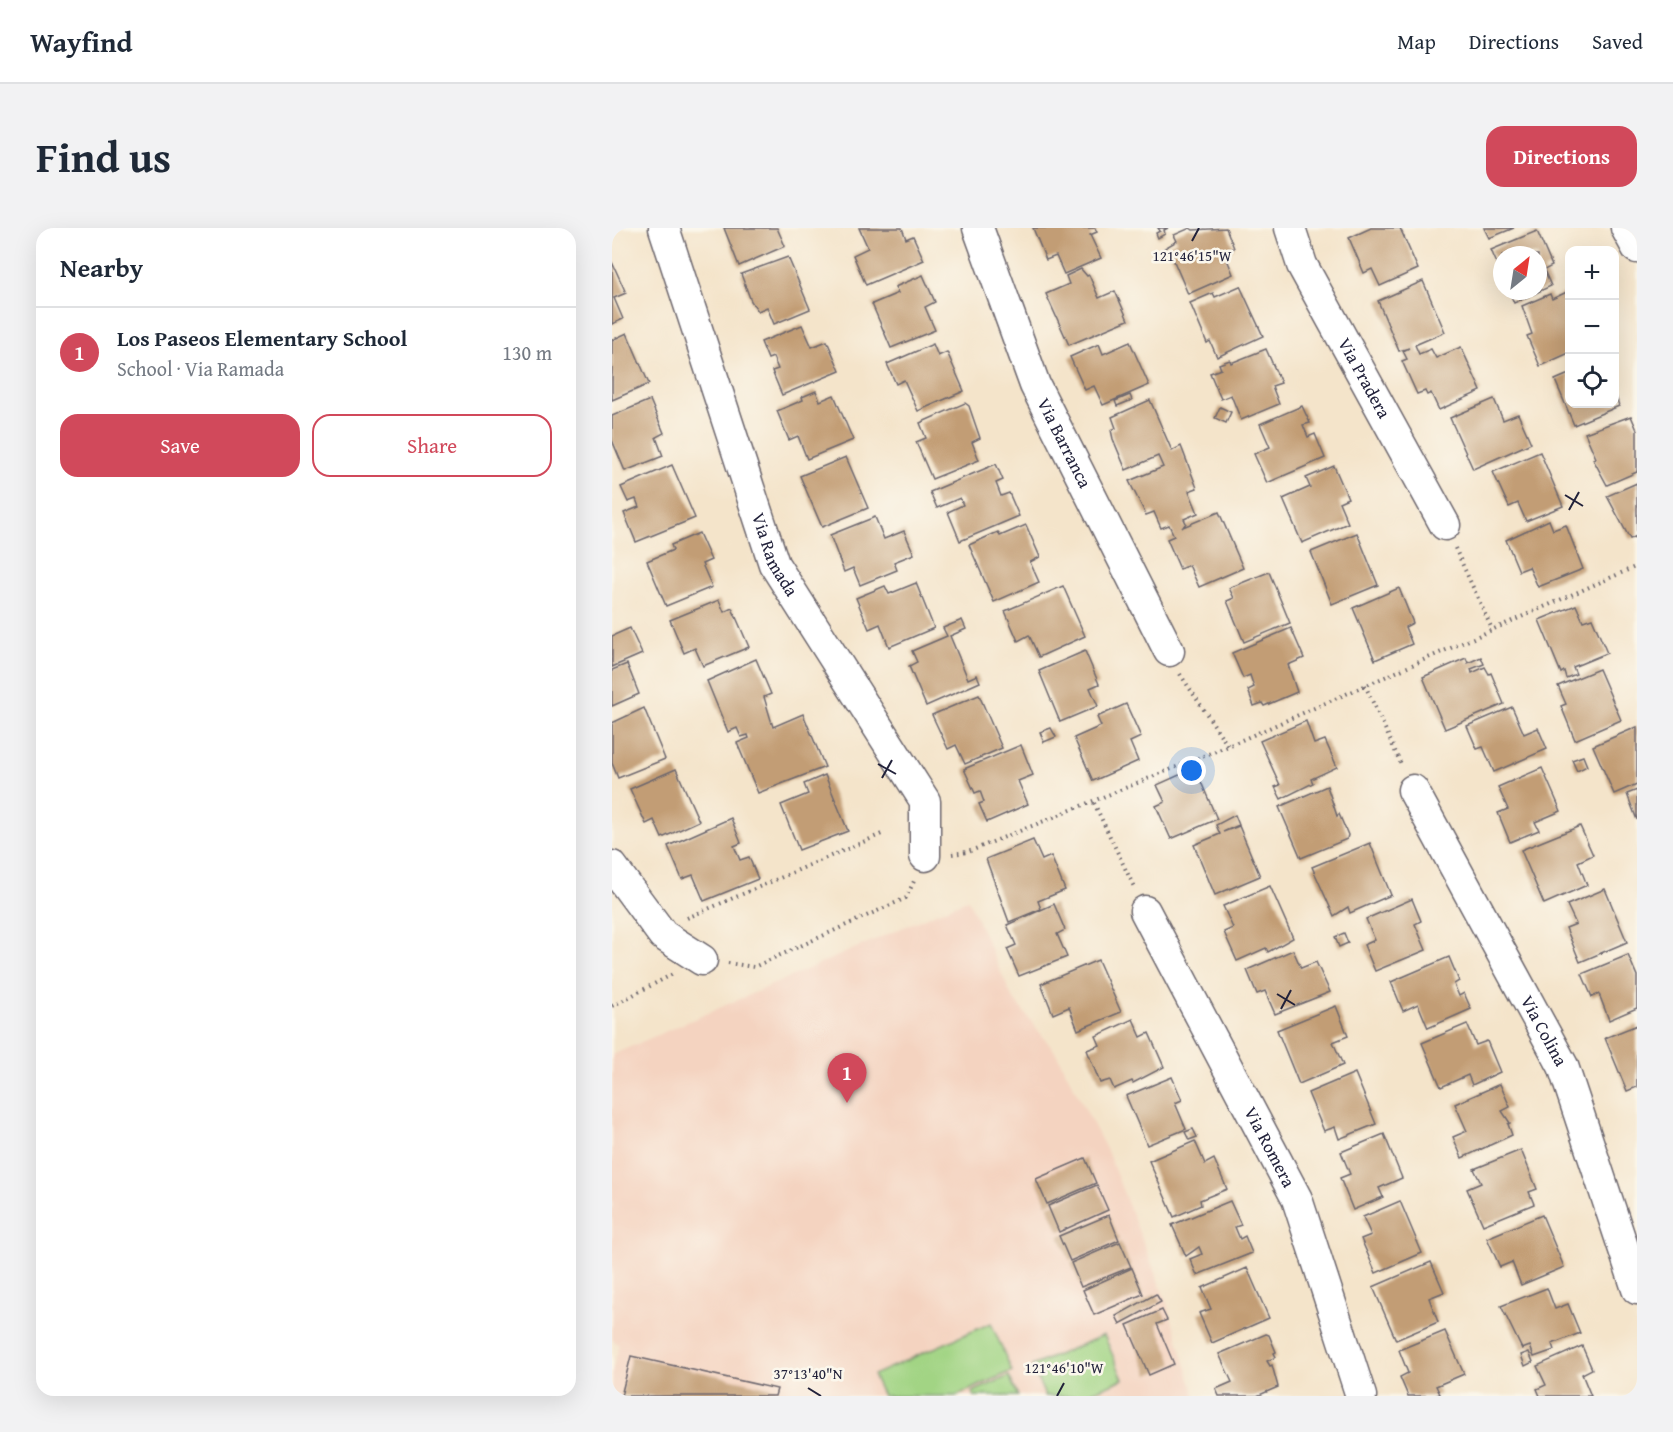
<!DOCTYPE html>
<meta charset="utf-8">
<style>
body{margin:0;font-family:"Gentium Book Plus",serif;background:#f2f2f3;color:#1f2937}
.controls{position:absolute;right:18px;top:18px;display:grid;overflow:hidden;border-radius:12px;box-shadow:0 6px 24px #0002}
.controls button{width:54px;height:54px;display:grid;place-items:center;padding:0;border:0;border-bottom:2px solid #e0e1e3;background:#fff;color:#1f2937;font:30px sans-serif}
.compass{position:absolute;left:881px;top:18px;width:54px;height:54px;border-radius:50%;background:#fff;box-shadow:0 6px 24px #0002;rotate:30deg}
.you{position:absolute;left:580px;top:543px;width:21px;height:21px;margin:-15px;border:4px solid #fff;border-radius:50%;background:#1a73e8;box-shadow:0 0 0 9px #1a73e833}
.badge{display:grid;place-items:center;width:39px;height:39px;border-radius:50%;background:#d1495b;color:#fff;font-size:20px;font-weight:700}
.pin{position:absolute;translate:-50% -50px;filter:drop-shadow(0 2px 3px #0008)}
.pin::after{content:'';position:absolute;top:32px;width:21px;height:18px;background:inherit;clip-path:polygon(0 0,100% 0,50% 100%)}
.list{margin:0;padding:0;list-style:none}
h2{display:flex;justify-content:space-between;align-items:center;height:78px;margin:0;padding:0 24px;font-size:26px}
h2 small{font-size:20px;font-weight:400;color:#747a83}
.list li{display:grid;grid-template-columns:39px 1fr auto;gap:18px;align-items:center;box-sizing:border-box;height:90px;padding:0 24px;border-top:2px solid #e0e1e3}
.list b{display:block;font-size:22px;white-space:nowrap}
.list p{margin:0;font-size:20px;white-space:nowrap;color:#747a83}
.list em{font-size:20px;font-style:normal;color:#747a83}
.actions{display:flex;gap:12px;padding:18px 24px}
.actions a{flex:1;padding:14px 0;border:2px solid #d1495b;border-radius:18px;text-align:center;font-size:21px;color:#d1495b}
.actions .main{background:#d1495b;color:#fff}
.icon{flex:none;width:33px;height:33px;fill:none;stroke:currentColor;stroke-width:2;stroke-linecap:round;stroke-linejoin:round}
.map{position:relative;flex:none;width:1025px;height:1168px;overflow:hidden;border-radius:18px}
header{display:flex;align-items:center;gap:36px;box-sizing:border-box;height:84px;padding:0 30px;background:#fff;border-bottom:2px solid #e0e1e3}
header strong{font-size:28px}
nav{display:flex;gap:33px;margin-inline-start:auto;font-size:21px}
.intro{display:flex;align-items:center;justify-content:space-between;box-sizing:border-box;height:144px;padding:0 36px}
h1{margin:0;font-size:42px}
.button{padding:15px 27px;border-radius:18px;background:#d1495b;color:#fff;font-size:21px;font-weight:700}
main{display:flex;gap:36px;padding:0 36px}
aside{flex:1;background:#fff;border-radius:18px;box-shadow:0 6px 24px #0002}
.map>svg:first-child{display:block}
.built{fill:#f4d3c0}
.green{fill:#a2d484;stroke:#627b60;stroke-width:1.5}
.building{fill:#c29d74}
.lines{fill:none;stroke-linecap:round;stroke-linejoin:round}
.minor-casing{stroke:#6c666d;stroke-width:33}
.path{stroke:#6c666d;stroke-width:4;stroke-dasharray:1.5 4.5;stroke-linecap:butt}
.minor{stroke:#fff;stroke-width:30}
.ticks{fill:none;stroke:#22223b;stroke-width:2}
.labels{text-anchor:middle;stroke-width:5;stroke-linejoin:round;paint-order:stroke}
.street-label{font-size:18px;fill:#22223b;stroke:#fbf7ec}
.ticks-label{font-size:15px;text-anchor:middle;fill:#22223b;stroke:#fbf7ec;stroke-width:5;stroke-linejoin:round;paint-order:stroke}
</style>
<header>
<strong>Wayfind</strong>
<nav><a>Map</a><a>Directions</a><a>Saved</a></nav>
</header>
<div class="intro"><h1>Find us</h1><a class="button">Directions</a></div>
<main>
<aside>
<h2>Nearby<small></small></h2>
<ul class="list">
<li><span class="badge">1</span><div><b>Los Paseos Elementary School</b><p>School · Via Ramada</p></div><em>130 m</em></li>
</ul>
<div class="actions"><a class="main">Save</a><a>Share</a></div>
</aside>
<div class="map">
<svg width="1025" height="1168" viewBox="0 0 1025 1168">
<rect width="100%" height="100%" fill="#fbf7ec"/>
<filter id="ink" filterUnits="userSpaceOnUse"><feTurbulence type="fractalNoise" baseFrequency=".0167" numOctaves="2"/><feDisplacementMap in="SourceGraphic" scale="12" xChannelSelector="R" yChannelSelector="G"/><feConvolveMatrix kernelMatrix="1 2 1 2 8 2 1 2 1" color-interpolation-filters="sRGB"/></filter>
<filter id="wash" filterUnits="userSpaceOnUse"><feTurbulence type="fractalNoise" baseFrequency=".008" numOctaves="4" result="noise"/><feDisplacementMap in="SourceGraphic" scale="24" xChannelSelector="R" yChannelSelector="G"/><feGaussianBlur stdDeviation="1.35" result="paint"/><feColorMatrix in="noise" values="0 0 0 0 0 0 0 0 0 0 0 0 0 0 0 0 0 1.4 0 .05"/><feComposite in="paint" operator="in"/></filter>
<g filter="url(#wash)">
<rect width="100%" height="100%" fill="#f4e4ca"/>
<!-- built -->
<polygon class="built" points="356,671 400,769 444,825 495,923 555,1075 583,1168 0,1168 0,1144 7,1117 0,1111 0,827"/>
<!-- green -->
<g class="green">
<polygon points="379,1095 400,1143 344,1168 271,1168 261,1147"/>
<polygon points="492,1107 511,1151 471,1168 433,1168 420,1138"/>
<polygon points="397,1148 406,1168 362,1168 360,1164"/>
</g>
<g id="blocks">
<!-- building -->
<g class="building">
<polygon points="112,0 165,0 173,18 127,38"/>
<polygon points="247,0 290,0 294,11 301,8 312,32 254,57 241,27 256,20"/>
<polygon points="421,0 483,0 485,4 478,7 489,30 452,46 444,28 434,32"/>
<polygon points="546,0 556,0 552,2 553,6 546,10 544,5 548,3"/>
<polygon points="578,0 581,2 614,0 622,20 612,24 621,46 576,66 558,24 554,26 551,21 565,13 562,7"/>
<polygon points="759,0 788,0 806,41 768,58 760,41 752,45 737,10"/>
<polygon points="872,0 902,0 877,10"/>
<polygon points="925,3 940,38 932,42 939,58 902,75 897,63 926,63 926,27 890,27 890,47 879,22"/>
<polygon points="176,29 198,81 162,96 155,79 146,83 139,73 129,46"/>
<polygon points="0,34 14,65 2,70 11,91 0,96"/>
<polygon points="469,41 475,48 477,47 487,70 503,63 516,92 457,117 434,66 457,56 454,48"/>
<polygon points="311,47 323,74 313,79 323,102 279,120 260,76 286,65 283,59"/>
<polygon points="811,53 833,104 803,117 807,126 819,121 824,130 849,119 869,163 827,182 819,165 815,167 813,163 805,166 790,133 795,131 791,123 797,120 787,123 766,73"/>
<polygon points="628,58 651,108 605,129 598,113 595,115 578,75 601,65 603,69"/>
<polygon points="957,63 957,125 928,138 915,108 920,106 910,78 938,66 940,71"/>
<polygon points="190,97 200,119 215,113 228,143 170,167 160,143 166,141 161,129 156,131 149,114"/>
<polygon points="15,105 37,156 0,172 0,112"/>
<polygon points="518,114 537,157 491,177 482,158 473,162 458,129 487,116 491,126"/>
<polygon points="321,116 326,128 335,124 352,163 306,183 292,152 284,156 275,136"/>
<polygon points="654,121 669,155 660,158 667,176 629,192 619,167 609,171 598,145 609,141 607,136 618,132 619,135"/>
<polygon points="957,146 957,176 1002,176 1003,164 1007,178 962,197 943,152"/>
<polygon points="204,163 208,173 222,167 241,212 195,231 186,208 177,212 165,183 191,172 190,169"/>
<polygon points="518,167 520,172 505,178 503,173"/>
<polygon points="882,171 891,192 906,186 919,215 861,241 838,190"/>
<polygon points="38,172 52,205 44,209 51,228 13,243 0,212 0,188"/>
<polygon points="538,172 560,223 569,218 585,260 577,263 586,285 572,291 574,295 571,299 607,284 631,340 587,359 577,337 568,341 555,311 562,308 557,297 549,300 542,284 534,287 517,253 551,239 546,228 514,242 501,211 499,202 504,200 500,189"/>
<polygon points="353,175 357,178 368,210 360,214 367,232 320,251 304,214 314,210 308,195"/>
<polygon points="690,178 698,195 691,197 696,209 703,206 713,230 655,255 642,226 658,219 648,196"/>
<polygon points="608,179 619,184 614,195 603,190"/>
<polygon points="1019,188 1025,202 1025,244 995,257 981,231 984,230 973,205"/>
<polygon points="928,224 951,278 914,293 906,275 897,279 881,244"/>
<polygon points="234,229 256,280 210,299 188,248"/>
<polygon points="384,236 391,252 384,255 389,268 397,265 407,288 348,313 336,284 351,277 348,270 325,280 318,264"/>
<polygon points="60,237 83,290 24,314 12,285 27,279 24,271 16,274 9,259"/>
<polygon points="722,238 736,270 727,274 736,295 690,315 671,271 698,259 694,250"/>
<polygon points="1025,255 1025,308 1018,311 995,268"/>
<polygon points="263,289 272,311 292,303 302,326 282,334 285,342 248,357 241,340 232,344 218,307"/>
<polygon points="937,292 941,302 954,297 971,341 926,359 917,339 907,343 894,312"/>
<polygon points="414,297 428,329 418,334 427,354 382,374 357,317 386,304 388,308"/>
<polygon points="87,305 99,332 90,336 100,359 54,378 35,333 61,322 59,317"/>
<polygon points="745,305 766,357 720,376 699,324"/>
<polygon points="657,344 678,395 632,414 615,373 622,370 617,360"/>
<polygon points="304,355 322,400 277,419 268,396 257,401 244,370 273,358 277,366"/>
<polygon points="451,358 473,408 427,429 417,407 406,413 393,383"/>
<polygon points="787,360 801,395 793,399 800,416 763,432 741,380"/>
<polygon points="107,372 112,384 120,380 137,419 91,438 83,420 72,425 58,392"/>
<polygon points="964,377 971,393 980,390 995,425 961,439 964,446 954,450 952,443 949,445 927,392"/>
<polygon points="350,392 354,401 338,408 356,451 365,447 368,454 314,478 297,438 305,434 300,423 335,408 331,400"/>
<polygon points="18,400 30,426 0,439 0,408"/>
<polygon points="679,400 692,430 676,437 685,464 652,478 650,475 642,478 636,462 642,459 638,447 631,450 620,425"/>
<polygon points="473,423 487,456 478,460 486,478 448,494 427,443"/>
<polygon points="869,429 872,436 859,441 860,445 873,439 877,446 879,445 892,476 833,501 811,449 854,430 856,435"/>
<polygon points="144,431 159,466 152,469 161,499 191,486 213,539 146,565 125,515 137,510 136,507 129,509 125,500 116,504 95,453"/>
<polygon points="15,436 27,466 0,478 0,442"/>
<polygon points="987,441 1009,492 963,512 949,478 954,476 946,458"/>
<polygon points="367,467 390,520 353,536 344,517 336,521 320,487"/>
<polygon points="514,476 529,509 518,514 526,533 481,553 462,510 489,498 485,489"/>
<polygon points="900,479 912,506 926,500 935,521 882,544 871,519 865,521 855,498"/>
<polygon points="32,480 53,531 6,550 0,535 0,495"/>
<polygon points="694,493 702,516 713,512 725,539 699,551 701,555 669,571 663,559 668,557 648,513"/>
<polygon points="1025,499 1025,556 1002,566 981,518"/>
<polygon points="439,500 444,509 432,514 428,504"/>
<polygon points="409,517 421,547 406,553 416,576 375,594 367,576 372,574 368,563 363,565 352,541"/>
<polygon points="971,528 975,538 965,543 960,532"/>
<polygon points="583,540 605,591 559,611 544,578 553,574 545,557"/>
<polygon points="930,540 949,583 923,594 927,602 898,614 886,585 896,581 886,559"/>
<polygon points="64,541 87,593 50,610 42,592 34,596 18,561"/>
<polygon points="213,547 236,603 187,622 169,577 196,566 192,556"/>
<polygon points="715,558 725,588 727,586 736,607 735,611 689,630 667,579"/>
<polygon points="1025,562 1025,592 1015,566"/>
<polygon points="623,587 627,597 611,604 627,598 648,648 603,667 582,617 608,606 604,597"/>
<polygon points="119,590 129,615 122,618 128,632 137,629 146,651 92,673 81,647 70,651 56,618"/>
<polygon points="968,598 981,627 966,634 975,657 932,676 909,622"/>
<polygon points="421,612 430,632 439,628 453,662 426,673 429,681 397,694 374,631"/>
<polygon points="758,615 779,667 738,685 736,679 722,688 700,639"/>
<polygon points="658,658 681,710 656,724 654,720 625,733 612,704 621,700 611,678"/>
<polygon points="993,661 1015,714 968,734 954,700 964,696 955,677"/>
<polygon points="800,671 809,693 803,696 814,722 763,743 752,717 763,712 754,691"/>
<polygon points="442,676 453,702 445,706 455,729 407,748 395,721 404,717 395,697"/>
<polygon points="732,705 736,715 727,719 723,709"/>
<polygon points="681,722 689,740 704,734 718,764 663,786 653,763 645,766 635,742"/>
<polygon points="1016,727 1025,748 1025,780 997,792 987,766 980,769 970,746"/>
<polygon points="837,729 847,753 842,756 847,768 852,765 859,781 816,800 806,776 791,783 779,754"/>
<polygon points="486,732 509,784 466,802 457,779 441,786 429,756"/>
<polygon points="724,778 736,808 721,814 731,837 687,856 665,802"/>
<polygon points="521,791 529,809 537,805 552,839 521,855 520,853 502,861 498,852 488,855 475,822 488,817 484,808"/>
<polygon points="855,796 864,817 875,813 888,844 860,857 856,847 829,859 810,815"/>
<polygon points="1025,797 1025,859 1015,863 993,810"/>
<polygon points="743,845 764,896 727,911 723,899 712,903 696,865"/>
<polygon points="560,849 570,872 563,875 574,901 535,917 514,868"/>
<polygon points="888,856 898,879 890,883 898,895 896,896 900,907 850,930 841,909 855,903 843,876"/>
<polygon points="581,901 585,909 577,912 573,904"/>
<polygon points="772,906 790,950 767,960 771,969 741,982 728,950 738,946 729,924"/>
<polygon points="583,913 593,936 602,931 615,961 588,972 589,977 562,989 537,933"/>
<polygon points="909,922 925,961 917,964 922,976 871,997 855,961 869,955 862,941"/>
<polygon points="473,930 484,955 435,976 424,951"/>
<polygon points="485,957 496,982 447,1004 436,978"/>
<polygon points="618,973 629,997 623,999 628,1011 633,1008 640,1025 585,1047 578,1031 590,1026 587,1019 574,1028 560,997"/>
<polygon points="788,973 810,1025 764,1045 749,1011 759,1007 751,989"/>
<polygon points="497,987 507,1012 458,1033 447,1008"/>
<polygon points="930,987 952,1039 909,1057 900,1034 888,1039 875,1010"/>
<polygon points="508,1014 519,1039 469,1059 459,1035"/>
<polygon points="819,1034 832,1064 817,1070 826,1094 784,1112 761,1059"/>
<polygon points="520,1040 531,1066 482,1087 471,1062"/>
<polygon points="635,1040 657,1090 600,1115 587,1085 599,1081 590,1060"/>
<polygon points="935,1060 943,1081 956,1076 968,1105 940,1116 942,1122 922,1129 918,1118 910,1121 889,1078"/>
<polygon points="544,1066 549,1074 508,1096 504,1088"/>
<polygon points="550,1082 555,1092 545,1096 562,1136 537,1147 515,1097"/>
<polygon points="833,1103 852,1146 824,1158 828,1166 823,1168 796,1168 788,1149 796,1145 787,1122"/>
<polygon points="654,1106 657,1107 664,1124 662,1125 664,1129 655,1133 658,1138 660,1137 666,1159 645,1168 607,1168 604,1161 620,1154 607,1126"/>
<polygon points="970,1118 980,1141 970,1146 979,1168 928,1168 925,1161 934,1157 925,1138"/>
<polygon points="917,1124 921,1134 913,1138 909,1127"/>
<polygon points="19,1128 165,1161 163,1168 9,1168"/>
</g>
</g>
</g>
<g filter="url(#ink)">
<use href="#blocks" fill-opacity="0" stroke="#6c666d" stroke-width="1.5"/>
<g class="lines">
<defs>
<g id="minor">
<path id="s1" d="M 52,0 L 162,336 L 313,573 L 313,628"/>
<path id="s2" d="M 366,0 L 423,157 L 557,423"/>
<path id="s3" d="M 678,0 L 690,37 L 833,297"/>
<polyline points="1014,0 1025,20"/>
<path id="s4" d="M 801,562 L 951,838 L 1025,1061"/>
<polyline points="0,638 51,707 90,732"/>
<path id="s5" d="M 533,683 L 685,971 L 749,1168"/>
</g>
</defs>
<!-- minor casing -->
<use href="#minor" class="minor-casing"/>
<!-- path -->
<g class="path">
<polyline points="843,320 880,401"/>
<polyline points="568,446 616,518"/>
<polyline points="753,457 790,538"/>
<polyline points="482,575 523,661"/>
<polyline points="340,626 356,624 616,518 1025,338"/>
<polyline points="75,690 272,605"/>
<polyline points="116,735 142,739 294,670 303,651"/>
<polyline points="0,778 61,746"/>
</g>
<!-- minor -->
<use href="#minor" class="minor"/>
</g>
</g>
<!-- ticks -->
<path class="ticks" d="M 580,13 L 587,0M 953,267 L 971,278M 957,282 L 967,264M 266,536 L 284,546M 270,550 L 280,532M 665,766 L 683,777M 669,781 L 679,762M 196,1160 L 209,1168M 445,1168 L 452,1155"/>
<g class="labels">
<!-- street labels -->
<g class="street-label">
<text dy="6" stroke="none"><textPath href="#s3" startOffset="168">Via Pradera</textPath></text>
<text dy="6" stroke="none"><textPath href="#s2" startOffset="232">Via Barranca</textPath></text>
<text dy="6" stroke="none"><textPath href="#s1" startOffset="345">Via Ramada</textPath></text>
<text dy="6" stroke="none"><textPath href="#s4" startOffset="274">Via Colina</textPath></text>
<text dy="6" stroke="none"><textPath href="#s5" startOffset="267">Via Romera</textPath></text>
</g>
</g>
<g class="ticks-label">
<text x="580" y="33">121°46'15"W</text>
<text x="452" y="1145">121°46'10"W</text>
<text x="196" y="1151">37°13'40"N</text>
</g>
</svg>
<div class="controls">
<button>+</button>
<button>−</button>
<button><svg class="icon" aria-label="locate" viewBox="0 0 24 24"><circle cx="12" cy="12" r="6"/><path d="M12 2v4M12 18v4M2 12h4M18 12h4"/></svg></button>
</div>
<svg class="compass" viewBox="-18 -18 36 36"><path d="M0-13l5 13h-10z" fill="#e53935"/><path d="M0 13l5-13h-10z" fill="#747a83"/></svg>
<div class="you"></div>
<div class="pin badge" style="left:235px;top:875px">1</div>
</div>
</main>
